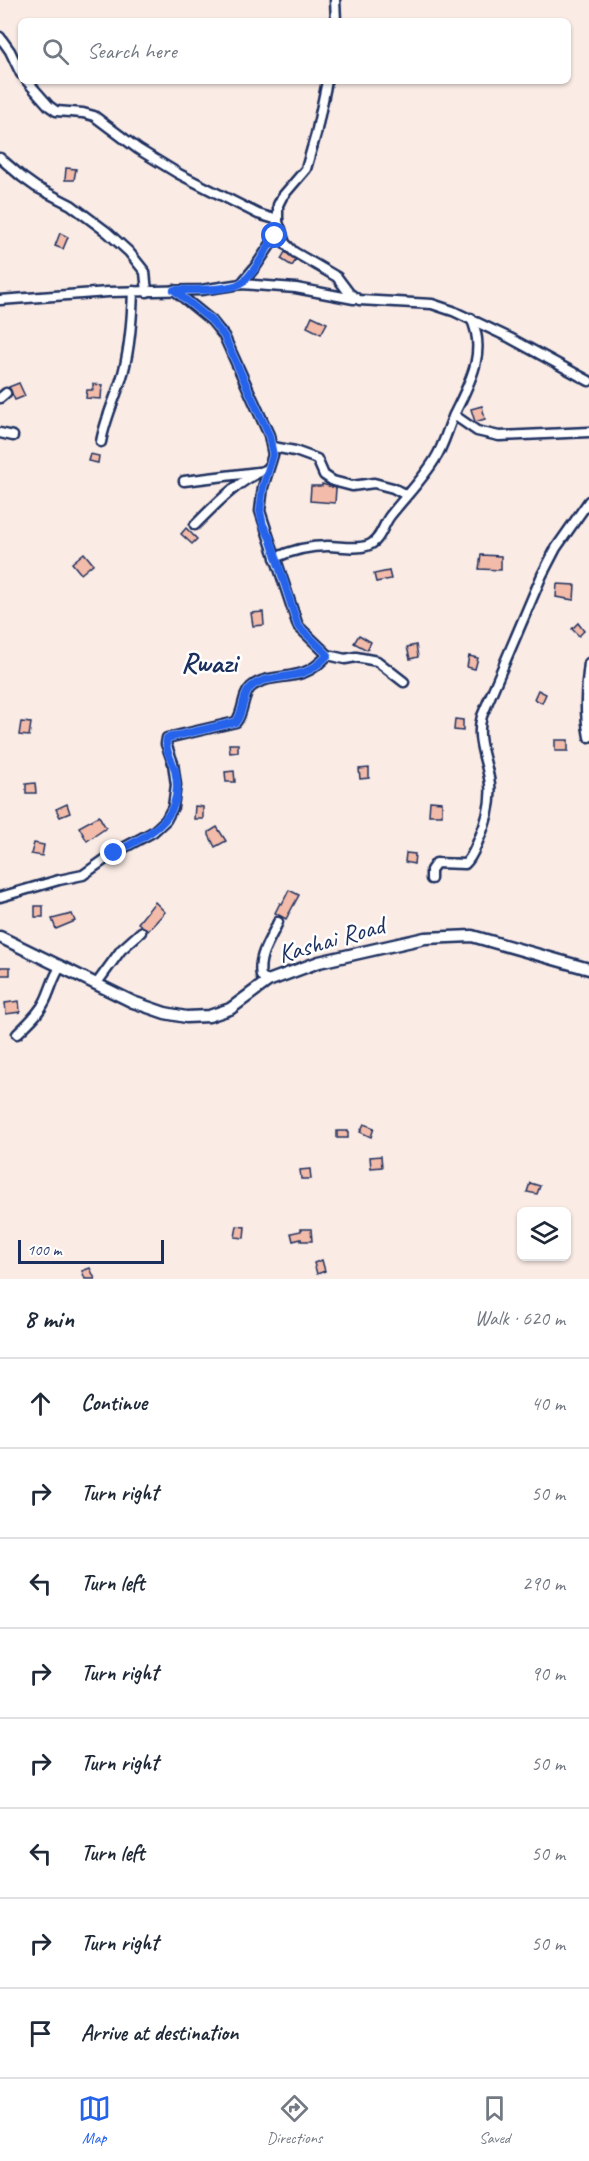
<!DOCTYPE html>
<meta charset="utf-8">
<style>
body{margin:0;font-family:Caveat,sans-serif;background:#f6f6f7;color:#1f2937}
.controls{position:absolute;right:18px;bottom:18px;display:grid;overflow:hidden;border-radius:9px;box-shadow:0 2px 4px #0004}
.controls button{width:54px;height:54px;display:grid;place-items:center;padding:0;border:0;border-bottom:2px solid #e0e1e3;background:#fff;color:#1f2937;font:30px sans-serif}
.scale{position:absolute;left:18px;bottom:15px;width:146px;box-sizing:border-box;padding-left:6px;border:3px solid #1b2f5e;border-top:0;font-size:16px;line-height:21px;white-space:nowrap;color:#1b2f5e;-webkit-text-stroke:4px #fff;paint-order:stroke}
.stop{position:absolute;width:18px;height:18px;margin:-14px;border:4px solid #2563eb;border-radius:50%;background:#fff}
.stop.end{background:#2563eb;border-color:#fff;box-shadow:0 2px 6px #0008}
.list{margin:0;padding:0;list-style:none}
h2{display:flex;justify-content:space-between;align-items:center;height:78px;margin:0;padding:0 24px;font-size:26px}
h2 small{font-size:20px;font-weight:400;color:#747a83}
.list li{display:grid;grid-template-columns:39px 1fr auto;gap:18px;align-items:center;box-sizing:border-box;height:90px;padding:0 24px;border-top:2px solid #e0e1e3}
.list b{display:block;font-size:22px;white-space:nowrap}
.list em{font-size:20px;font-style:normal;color:#747a83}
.icon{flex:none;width:33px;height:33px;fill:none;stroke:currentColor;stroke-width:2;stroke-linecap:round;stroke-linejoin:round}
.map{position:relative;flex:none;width:589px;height:1279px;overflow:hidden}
.search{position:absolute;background:#fff;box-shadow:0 2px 4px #0004;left:18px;right:18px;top:18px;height:66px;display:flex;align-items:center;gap:15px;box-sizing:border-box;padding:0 21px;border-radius:9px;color:#747a83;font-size:22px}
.sheet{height:798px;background:#fff}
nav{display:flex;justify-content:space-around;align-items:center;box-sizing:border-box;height:84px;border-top:2px solid #e0e1e3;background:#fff;font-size:16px;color:#747a83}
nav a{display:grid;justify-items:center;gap:3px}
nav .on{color:#2563eb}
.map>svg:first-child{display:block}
.building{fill:#f3bba9;stroke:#1b2f5e;stroke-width:1.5}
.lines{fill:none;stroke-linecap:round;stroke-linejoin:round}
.minor-casing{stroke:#1b2f5e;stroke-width:13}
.tertiary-casing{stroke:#1b2f5e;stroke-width:15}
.minor{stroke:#fff;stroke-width:8}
.tertiary{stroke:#fff;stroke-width:10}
.route{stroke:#2563eb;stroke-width:8}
.labels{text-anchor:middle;stroke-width:5;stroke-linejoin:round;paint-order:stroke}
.street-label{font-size:26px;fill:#1b2f5e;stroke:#fff}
.quarter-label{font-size:28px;font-weight:bold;fill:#1b2f5e;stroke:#fff}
</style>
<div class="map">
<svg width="589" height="1279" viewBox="0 0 589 1279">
<rect width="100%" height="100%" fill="#fbebe5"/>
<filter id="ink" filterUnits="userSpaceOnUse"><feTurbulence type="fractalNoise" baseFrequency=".0167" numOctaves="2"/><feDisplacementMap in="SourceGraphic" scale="12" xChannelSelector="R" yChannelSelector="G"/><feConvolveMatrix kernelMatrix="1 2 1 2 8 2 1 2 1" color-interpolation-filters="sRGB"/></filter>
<g filter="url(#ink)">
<!-- building -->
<g class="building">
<polygon points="66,168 76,169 74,180 65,180"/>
<polygon points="60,233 68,237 63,249 55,246"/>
<polygon points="285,252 296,260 292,266 281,259"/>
<polygon points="312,316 327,323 321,334 307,327"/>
<polygon points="19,383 25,396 15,400 9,387"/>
<polygon points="93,384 102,385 101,399 86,398 87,390 93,390"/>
<polygon points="482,406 485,419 475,422 471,409"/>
<polygon points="90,454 99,456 98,463 88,461"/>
<polygon points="322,484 336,488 335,503 310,501 311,486 322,486"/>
<polygon points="186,528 197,539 192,544 181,534"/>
<polygon points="84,553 93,564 81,574 72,563"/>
<polygon points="481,555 501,556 501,570 479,569"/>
<polygon points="389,571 391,579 376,582 374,574"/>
<polygon points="557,584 575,585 574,600 556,597"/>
<polygon points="263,612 264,625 253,626 251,613"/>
<polygon points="578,623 584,631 579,636 572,629"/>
<polygon points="359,635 371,642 367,650 354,643"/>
<polygon points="416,645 418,657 410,659 407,647"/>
<polygon points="469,656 478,658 475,669 467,667"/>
<polygon points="538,690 546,694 542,703 534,699"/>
<polygon points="455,719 463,720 463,731 454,730"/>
<polygon points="21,722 31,723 29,736 19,735"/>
<rect x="555" y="740" width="13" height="11"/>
<polygon points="229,744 238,744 238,752 230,753"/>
<polygon points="369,768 369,778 360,779 359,769"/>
<polygon points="234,771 235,782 226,782 225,772"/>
<polygon points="35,783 36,793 26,793 26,784"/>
<polygon points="430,801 442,802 442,815 429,815"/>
<polygon points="67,804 70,813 60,817 56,809"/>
<polygon points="195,806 203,807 203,819 194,819"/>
<polygon points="99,816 106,828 87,841 79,827"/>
<polygon points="217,827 226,841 215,847 209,835 209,832"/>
<polygon points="34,843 44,845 42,856 31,854"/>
<polygon points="406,853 415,854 414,864 405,862"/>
<polygon points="289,890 299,895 286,919 275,913 280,903 282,904"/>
<polygon points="155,902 165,912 148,931 138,923"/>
<rect x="35" y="906" width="8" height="11"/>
<polygon points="72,914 75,921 56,929 52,919"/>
<rect x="0" y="967" width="10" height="8"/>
<polygon points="19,1001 20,1012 6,1014 5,1003"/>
<polygon points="364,1124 374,1128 371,1137 360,1132"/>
<rect x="337" y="1131" width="11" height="7"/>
<polygon points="381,1156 382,1167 371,1168 370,1157"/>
<polygon points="310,1169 311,1179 301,1179 300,1170"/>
<polygon points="530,1183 540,1186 537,1194 527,1192"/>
<polygon points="237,1226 245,1227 244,1238 235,1237"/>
<polygon points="301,1229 311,1229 312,1241 301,1241 301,1239 293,1241 291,1233 301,1231"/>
<polygon points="322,1260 325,1271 317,1274 314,1263"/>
<polygon points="90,1268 95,1279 85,1279 82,1271"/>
</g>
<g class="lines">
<defs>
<g id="minor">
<polyline points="335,0 336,21"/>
<polyline points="0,37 10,51 21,74"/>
<polyline points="27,81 49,106 56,111 83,113 94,116 138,149 179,174 258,214 278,220"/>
<polyline points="327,81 316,134 306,169 282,197 278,205 278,222 285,243 294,252 337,277 349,293 359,300 432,304 453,311 510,338 589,381"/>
<polyline points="0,158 22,177 36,187 71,205 107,232 129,252 145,272 147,292"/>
<polyline points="241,284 256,266 281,229"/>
<polyline points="174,290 212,321 224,336 269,435 273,455 263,487 260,511 298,626 328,655 345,659 356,657 377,661 404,682"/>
<polyline points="0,300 108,292 201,290 241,284 296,288 354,299"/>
<polyline points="0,398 6,393"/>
<polyline points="454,415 477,431 499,436 589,432"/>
<polyline points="0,433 13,436"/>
<path d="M 101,442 C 105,420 114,401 121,380 C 130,353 132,320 133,291"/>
<polyline points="273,447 295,451 317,459 324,475 333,481 352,486 374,483 393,488 406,495"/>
<polyline points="184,481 258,472"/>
<path d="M 195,525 C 215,505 240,478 268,469"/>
<path d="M 275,558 C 292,550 310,546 328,546 C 340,546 357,550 369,545 C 380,541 383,525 390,516 C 405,497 423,479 435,459 C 443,447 447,431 453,417 C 468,385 488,354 471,318"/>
<path d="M 589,737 C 584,711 586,689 589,663"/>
<path d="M 431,879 L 431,870 L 436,863 L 465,864 C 472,858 475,848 479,839 C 486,823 492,802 490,784 C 487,760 475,740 482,716 L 542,575 L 556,548 L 589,501"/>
<path d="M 0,897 L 59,880 L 83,875 L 114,853 L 153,832 L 166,820 L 173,807 L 176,785 L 173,763 L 166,744 L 167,738 L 236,722 C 244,712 242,695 251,687 C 265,675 289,679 305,672 C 314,669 321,662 328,655"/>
<path d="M 268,981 L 261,976 C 257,956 271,939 278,922"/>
<polyline points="97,983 121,950 141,932"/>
<path d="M 17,1034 C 27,1024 39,1014 45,1001 C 51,989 53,977 61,966"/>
</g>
<polyline id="tertiary" points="0,937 133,1002 165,1013 186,1017 209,1016 230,1009 268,981 319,962 425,938 472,936 589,969"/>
</defs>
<!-- minor casing -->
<use href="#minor" class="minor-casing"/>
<!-- tertiary casing -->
<use href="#tertiary" class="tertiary-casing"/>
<!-- minor -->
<use href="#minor" class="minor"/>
<!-- tertiary -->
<use href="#tertiary" class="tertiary"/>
</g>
</g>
<g class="lines" filter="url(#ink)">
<!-- route -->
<path class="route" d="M 114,853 C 150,834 186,819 175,770 C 172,760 164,749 167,738 L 236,722 C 244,712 242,695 251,687 C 265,675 289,679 305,672 C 314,669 321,662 328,655 L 298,626 L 270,538 L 263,525 L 260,511 L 263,487 L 273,455 L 269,435 L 224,336 L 212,321 L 174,290 C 188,290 233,291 243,282 C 257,270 265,251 275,236"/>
</g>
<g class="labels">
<!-- street labels -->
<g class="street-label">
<text transform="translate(331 939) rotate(-16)" y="9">Kashai Road</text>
</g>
<!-- quarter labels -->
<g class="quarter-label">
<text x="209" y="672">Rwazi</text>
</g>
</g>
</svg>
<div class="controls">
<button><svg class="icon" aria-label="layers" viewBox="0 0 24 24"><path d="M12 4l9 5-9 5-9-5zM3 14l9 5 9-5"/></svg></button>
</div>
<div class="scale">100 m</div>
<div class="stop" style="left:275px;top:236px"></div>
<div class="stop end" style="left:114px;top:853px"></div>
<div class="search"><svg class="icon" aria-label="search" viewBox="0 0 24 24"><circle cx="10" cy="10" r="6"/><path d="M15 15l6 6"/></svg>Search here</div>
</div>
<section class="sheet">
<h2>8 min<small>Walk · 620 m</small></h2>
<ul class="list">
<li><svg class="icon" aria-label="ahead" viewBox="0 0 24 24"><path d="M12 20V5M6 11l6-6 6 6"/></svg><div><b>Continue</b></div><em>40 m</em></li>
<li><svg class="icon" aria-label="right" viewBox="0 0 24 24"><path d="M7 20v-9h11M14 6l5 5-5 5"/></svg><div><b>Turn right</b></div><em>50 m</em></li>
<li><svg class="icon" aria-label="left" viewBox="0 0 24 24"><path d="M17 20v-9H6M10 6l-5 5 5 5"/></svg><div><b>Turn left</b></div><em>290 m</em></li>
<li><svg class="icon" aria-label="right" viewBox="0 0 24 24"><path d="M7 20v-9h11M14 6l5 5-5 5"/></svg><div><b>Turn right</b></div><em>90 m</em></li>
<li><svg class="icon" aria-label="right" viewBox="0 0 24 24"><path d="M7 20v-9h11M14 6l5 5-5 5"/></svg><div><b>Turn right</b></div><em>50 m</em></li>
<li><svg class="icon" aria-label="left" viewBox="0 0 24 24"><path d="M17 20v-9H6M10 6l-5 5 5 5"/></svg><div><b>Turn left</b></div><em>50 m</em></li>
<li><svg class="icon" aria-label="right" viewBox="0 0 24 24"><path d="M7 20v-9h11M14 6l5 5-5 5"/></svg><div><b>Turn right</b></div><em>50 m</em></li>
<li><svg class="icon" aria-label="arrive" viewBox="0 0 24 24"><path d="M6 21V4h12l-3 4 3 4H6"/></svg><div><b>Arrive at destination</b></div></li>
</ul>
</section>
<nav>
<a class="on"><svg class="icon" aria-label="map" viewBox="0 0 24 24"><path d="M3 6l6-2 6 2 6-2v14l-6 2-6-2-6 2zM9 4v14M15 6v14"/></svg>Map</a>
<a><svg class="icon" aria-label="directions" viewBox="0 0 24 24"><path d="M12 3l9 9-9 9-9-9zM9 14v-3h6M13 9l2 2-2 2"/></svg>Directions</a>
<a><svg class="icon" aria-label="saved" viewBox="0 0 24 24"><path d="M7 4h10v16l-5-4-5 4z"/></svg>Saved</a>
</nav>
